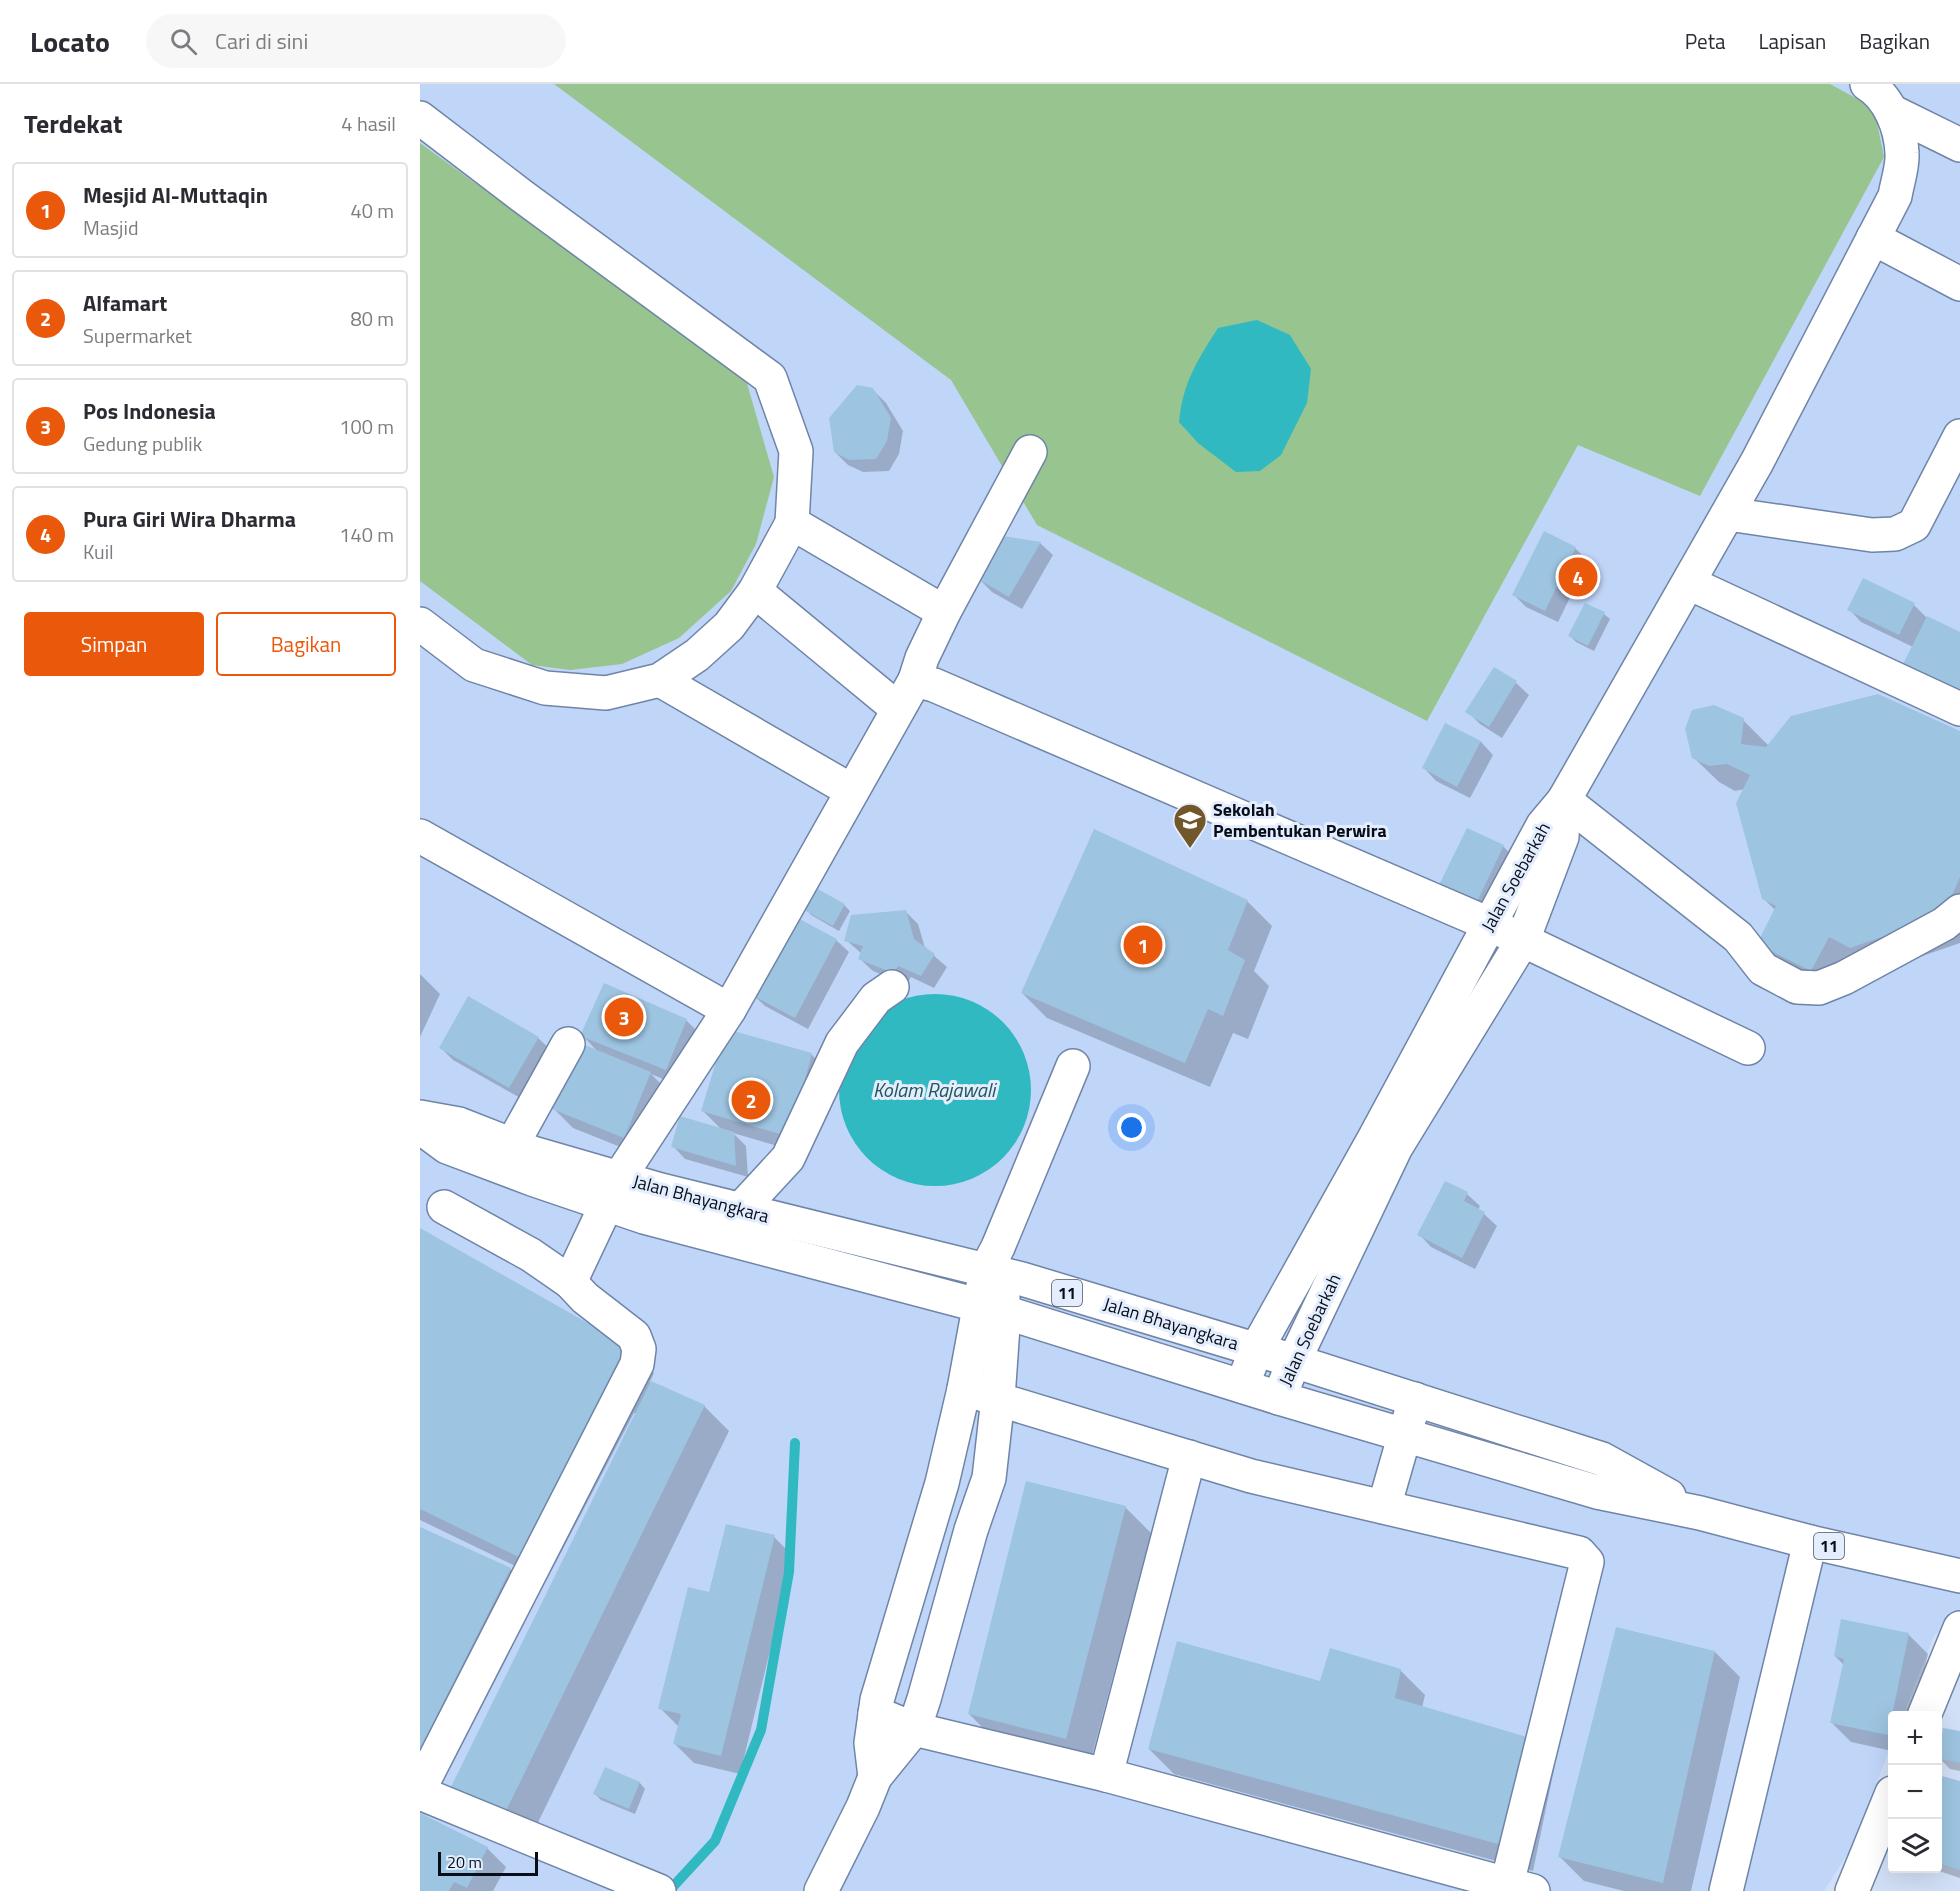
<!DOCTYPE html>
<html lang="id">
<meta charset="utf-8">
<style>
body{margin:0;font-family:"Titillium Web",sans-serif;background:#f7f7f7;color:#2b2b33}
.controls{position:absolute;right:18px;bottom:18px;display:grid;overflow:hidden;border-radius:6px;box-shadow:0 6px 24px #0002}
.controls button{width:54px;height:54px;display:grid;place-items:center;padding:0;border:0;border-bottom:2px solid #e1e1e2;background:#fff;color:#2b2b33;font:30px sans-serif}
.scale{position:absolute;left:18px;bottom:15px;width:100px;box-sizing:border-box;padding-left:6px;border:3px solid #070e1a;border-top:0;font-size:16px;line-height:21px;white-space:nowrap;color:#070e1a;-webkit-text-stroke:4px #e4edfd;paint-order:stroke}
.you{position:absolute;left:712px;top:1044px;width:21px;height:21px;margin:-15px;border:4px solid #fff;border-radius:50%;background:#1a73e8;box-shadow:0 0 0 9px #1a73e833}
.badge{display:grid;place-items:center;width:39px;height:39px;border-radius:50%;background:#ea580c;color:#fff;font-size:20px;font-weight:700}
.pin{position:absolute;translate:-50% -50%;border:3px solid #fff;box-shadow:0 2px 6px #0006}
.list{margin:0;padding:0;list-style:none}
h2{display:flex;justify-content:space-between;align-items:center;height:78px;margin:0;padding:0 24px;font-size:26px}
h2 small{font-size:20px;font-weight:400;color:#7c7c81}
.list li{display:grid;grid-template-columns:39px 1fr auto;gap:18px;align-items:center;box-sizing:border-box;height:96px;margin:0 12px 12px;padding:0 12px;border:2px solid #e1e1e2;border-radius:6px}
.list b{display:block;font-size:22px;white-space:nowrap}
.list p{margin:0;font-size:20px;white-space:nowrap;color:#7c7c81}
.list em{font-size:20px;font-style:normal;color:#7c7c81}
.actions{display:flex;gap:12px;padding:18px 24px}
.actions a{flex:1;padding:14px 0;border:2px solid #ea580c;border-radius:6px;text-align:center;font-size:21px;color:#ea580c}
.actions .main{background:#ea580c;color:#fff}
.icon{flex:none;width:33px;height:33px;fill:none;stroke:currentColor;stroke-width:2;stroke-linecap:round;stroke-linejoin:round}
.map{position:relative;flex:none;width:1540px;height:1807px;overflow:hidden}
header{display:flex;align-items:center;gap:36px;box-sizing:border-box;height:84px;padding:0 30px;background:#fff;border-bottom:2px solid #e1e1e2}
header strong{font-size:28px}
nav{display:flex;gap:33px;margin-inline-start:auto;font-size:21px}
.search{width:420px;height:54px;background:#f7f7f7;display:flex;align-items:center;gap:15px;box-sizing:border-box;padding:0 21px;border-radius:33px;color:#7c7c81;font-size:22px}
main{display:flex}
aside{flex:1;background:#fff}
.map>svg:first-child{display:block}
.built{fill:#c0d6f9}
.green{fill:#97c48f}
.water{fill:#31b9c1}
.shadow{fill:#0003}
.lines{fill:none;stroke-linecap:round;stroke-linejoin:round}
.stream{stroke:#31b9c1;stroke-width:10}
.building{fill:#9dc4e1}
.minor-casing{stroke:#6f84a7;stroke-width:36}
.highway-casing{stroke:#6f84a7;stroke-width:36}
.minor{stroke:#fff;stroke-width:33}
.highway{stroke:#fff;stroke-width:33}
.labels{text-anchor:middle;stroke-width:6;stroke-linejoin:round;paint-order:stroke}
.shield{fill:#e4edfd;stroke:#49515e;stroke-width:1.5}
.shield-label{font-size:16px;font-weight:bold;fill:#070e1a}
.poi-label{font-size:18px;font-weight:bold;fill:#070e1a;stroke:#e4edfd;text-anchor:start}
.street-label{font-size:18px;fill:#070e1a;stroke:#e4edfd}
.water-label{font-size:20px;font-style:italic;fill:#22585c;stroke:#e4edfd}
</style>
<header>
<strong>Locato</strong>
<div class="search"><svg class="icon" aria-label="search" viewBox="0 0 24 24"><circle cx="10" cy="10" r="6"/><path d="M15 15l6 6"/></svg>Cari di sini</div>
<nav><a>Peta</a><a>Lapisan</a><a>Bagikan</a></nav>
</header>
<main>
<aside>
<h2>Terdekat<small>4 hasil</small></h2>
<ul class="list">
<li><span class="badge">1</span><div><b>Mesjid Al-Muttaqin</b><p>Masjid</p></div><em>40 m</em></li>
<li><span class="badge">2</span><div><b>Alfamart</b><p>Supermarket</p></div><em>80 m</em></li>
<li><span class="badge">3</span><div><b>Pos Indonesia</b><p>Gedung publik</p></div><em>100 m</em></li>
<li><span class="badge">4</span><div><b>Pura Giri Wira Dharma</b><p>Kuil</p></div><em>140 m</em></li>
</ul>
<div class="actions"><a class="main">Simpan</a><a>Bagikan</a></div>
</aside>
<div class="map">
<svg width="1540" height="1807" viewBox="0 0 1540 1807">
<rect width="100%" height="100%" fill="#d2e0f7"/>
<!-- built -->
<polygon class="built" points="0,0 1540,0 1540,1530 1514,1552 1483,1631 1472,1632 1472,1659 1431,1765 1404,1807 0,1807"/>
<!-- green -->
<g class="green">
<polygon points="134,0 1410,0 1454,24 1464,73 1280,412 1158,361 1007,637 617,441 531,296"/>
<polygon points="0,59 326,296 354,393 336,460 311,507 259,554 202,580 150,586 112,581 0,497"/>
</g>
<!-- water -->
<g class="water">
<path d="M 837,236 L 870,251 L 891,285 L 887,319 L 861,371 L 840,387 L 816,388 L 778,359 L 759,338 C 763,298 777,277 798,244 Z"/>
<circle cx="515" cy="1006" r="96"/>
</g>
<!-- shadow -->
<g class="shadow">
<polygon points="453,306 466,319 483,347 479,370 469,387 443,388 428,381 415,368"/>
<polygon points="620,459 633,471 602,525 572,508 559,495"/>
<polygon points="1155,464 1168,477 1138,538 1106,523 1094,511"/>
<polygon points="1494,521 1507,534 1540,550 1497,592 1485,580 1493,563 1441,538 1429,525"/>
<polygon points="1184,530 1190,535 1174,567 1156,558 1150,552"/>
<polygon points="1074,585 1096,599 1109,611 1082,654 1060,640 1047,627"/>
<polygon points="1323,636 1349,662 1540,649 1540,859 1456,888 1416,911 1363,885 1339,860 1355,826 1343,814 1325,705 1315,707 1299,698 1273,673"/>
<polygon points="1026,641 1061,658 1073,671 1050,714 1016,697 1004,684"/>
<polygon points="1083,762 1095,775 1067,834 1032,817"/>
<polygon points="827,817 852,842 834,887 849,902 828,955 813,949 790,1003 627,934 602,909"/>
<polygon points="424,821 430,827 419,847 391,831 386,825"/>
<polygon points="485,827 498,840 505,864 527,883 514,904 491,893 486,901 453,887 440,875 442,870 426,856"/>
<polygon points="416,856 429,868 388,945 345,922 332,910"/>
<polygon points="0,890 20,910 0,953"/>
<polygon points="266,936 285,955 265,1004 231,990 249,1008 223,1072 153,1044 134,1025 178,968 162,951"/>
<polygon points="118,954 131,966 102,1015 33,976 21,964"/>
<polygon points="391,970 410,989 389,1071 313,1049 326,1062 328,1093 265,1075 253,1062 302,1046 283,1027"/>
<polygon points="1047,1110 1060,1122 1058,1126 1064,1130 1077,1142 1055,1185 1011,1163 999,1150"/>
<polygon points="0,1146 210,1265 234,1289 230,1298 284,1322 309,1347 105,1765 52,1739 216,1330 214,1329 126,1497 0,1436"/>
<polygon points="607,1398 706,1424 731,1449 670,1679 574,1655 549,1630"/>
<polygon points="0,1445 90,1485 115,1510 0,1717"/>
<polygon points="354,1453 373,1472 320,1690 274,1679 255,1660 259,1643 240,1624 290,1510"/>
<polygon points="1423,1537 1489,1551 1508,1570 1494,1632 1472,1632 1472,1667 1431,1658 1412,1639 1424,1581 1415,1572"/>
<polygon points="1295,1568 1320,1593 1271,1807 1204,1807 1164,1797 1139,1772"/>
<polygon points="980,1586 1005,1611 1002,1624 1110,1656 1135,1681 1113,1787 754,1690 729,1665 901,1599"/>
<polygon points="1524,1645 1540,1649 1540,1687 1530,1685 1518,1673"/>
<polygon points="186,1685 220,1699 225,1705 215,1730 181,1716 175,1710"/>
<polygon points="1518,1693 1540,1699 1540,1794 1510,1784 1518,1784"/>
<polygon points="0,1731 67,1764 86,1783 73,1807 0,1807"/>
</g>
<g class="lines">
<!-- stream -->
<polyline class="stream" points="249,1807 295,1757 341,1646 369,1488 375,1359"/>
</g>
<!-- building -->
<g class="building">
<polygon points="437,301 453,304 471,334 467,357 456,375 429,376 414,368 409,334"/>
<polygon points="1124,447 1156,463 1125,527 1092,511"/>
<polygon points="583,452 621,458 589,513 558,495"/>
<polygon points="1443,494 1495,519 1479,551 1427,526"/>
<polygon points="1165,519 1185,528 1168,562 1148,552"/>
<polygon points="1507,532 1540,548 1540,609 1483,580"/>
<polygon points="1074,583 1097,597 1069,643 1045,628"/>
<polygon points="1458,610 1540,647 1540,793 1523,832 1430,864 1409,853 1391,887 1337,860 1356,822 1342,815 1316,719 1330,691 1307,680 1289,682 1272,674 1265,645 1272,626 1294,621 1324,634 1321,660 1346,663 1371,632"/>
<polygon points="1025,639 1061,657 1037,703 1002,684"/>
<polygon points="1047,744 1084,761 1055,822 1017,805"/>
<polygon points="674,745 828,816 808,866 825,876 803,932 788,925 765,979 601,909"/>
<polygon points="396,804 425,820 413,842 384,826"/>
<polygon points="486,826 494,855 515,870 501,892 478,882 473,889 438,875 443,862 424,857 431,831"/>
<polygon points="372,831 417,855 375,934 330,910"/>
<polygon points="184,899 267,935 246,986 160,952"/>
<polygon points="48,912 119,953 89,1004 19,964"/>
<polygon points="306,945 392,969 370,1053 281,1027"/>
<polygon points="160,959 231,988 204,1054 132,1025"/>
<polygon points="260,1032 314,1048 316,1082 251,1063"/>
<polygon points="1025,1097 1048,1108 1044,1117 1065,1128 1042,1174 997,1151"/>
<polygon points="0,1144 210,1263 101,1474 0,1425"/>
<polygon points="231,1297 285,1321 79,1741 25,1715"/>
<polygon points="606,1397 706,1422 646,1655 548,1630"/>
<polygon points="306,1440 355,1451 301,1672 253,1660 261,1630 238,1625 268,1503 289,1508"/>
<polygon points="0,1443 91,1484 0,1665"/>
<polygon points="1421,1535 1489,1549 1468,1651 1410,1639 1424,1575 1414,1572"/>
<polygon points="1196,1543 1295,1567 1243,1799 1138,1773"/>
<polygon points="757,1557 900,1597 910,1564 981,1585 975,1614 1110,1654 1089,1763 728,1665"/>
<polygon points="1523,1644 1540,1647 1540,1679 1518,1674"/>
<polygon points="185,1683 220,1698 209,1725 173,1710"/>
<polygon points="1518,1691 1540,1697 1540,1786 1518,1779"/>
<polygon points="0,1729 68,1763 47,1804 34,1798 29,1807 0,1807"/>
</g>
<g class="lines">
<defs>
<g id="minor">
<polyline points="1473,28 1540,61"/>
<polyline points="0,34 102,112 350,294 376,367 372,439 524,528"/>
<polyline points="1453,154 1540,200"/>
<polyline points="1308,430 1452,451 1475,450 1494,441 1540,352"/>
<polyline points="1269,499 1540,625"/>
<polyline points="335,507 478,625"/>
<polyline points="0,540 54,581 125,604 186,609 240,596 277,571 309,542 335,507 372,439"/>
<polyline points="240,596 432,707"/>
<polyline points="495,596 502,574 524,528 610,368"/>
<polyline points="1144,716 1318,853 1343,885 1377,903 1399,904 1424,894 1524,840 1540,827"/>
<polyline points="0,752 309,926"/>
<polyline points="92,1061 148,960"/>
<polyline points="24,1123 111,1171 150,1198"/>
<polyline points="311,1149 320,1126 368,1074 422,959 456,914 472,903"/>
<path d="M 822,1302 L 836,1266 L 955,1053 L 1123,741 L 1144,716 L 1337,378 L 1475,112 C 1477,99 1483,83 1482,69 C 1481,44 1469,13 1447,0"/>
<polyline points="544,1305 831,1392 1159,1469 1167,1478 1087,1800"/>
<polyline points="859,1314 874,1277 976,1063 1103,856 1142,753 1144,716"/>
<polyline points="964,1423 995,1315"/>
<polyline points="455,1629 494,1645 686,1691 1113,1807"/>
<polyline points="1504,1632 1540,1544"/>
<polyline points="686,1691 769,1373"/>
<polyline points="455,1693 451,1659 457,1616 522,1399 544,1305 566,1186 578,1163 653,982"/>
<polyline points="0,1704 217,1280 219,1265 214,1252 165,1214 150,1198 199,1094 309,926 495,596 514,601 1069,840 1328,964"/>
<polyline points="0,1709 239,1807"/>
<polyline points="401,1807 443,1723 455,1693 494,1645 504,1615 551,1446 569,1394 578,1314 584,1228 582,1201"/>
<polyline points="1306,1807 1390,1458"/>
<polyline points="1432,1807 1472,1709"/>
</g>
<g id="highway">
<polyline points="0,1033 39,1040 113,1069 241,1106 602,1195 874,1277 1182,1375 1249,1412"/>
<polyline points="0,1043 27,1063 112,1095 224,1133 584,1228 859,1314 1177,1408 1280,1429 1390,1458 1540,1492"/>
</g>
</defs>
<!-- minor casing -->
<use href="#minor" class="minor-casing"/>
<!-- highway casing -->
<use href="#highway" class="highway-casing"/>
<!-- minor -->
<use href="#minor" class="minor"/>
<!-- highway -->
<use href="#highway" class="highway"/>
</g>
<!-- icons -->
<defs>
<symbol id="university-pin" viewBox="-11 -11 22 30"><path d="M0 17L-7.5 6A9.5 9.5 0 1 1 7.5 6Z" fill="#715729" stroke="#e4edfd"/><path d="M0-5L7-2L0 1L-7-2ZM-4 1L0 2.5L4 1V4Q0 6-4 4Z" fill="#fff"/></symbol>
</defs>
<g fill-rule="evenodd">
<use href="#university-pin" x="751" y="717" width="38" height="52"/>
</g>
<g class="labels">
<!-- shield labels -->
<g class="shield">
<rect x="632" y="1196" width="30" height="26" rx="4.5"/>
<rect x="1394" y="1449" width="30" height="26" rx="4.5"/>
</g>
<g class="shield-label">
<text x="647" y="1215">11</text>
<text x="1409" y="1468">11</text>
</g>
<!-- poi labels -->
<g class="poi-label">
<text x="793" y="732">Sekolah<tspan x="793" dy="21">Pembentukan Perwira</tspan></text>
</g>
<!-- street labels -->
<g class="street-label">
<text transform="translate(1096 793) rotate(-61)" y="6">Jalan Soebarkah</text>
<text transform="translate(281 1115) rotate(15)" y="6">Jalan Bhayangkara</text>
<text transform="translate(751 1240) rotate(17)" y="6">Jalan Bhayangkara</text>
<text transform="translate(890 1246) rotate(-65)" y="6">Jalan Soebarkah</text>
</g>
<!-- water labels -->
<g class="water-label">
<text x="514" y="1013">Kolam Rajawali</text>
</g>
</g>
</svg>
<div class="controls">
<button>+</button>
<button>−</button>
<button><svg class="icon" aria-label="layers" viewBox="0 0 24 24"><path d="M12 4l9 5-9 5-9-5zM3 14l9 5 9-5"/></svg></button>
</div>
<div class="scale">20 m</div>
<div class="you"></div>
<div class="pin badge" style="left:723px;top:861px">1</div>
<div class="pin badge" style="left:331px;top:1016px">2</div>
<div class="pin badge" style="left:204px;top:933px">3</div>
<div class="pin badge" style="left:1158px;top:493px">4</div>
</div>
</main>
